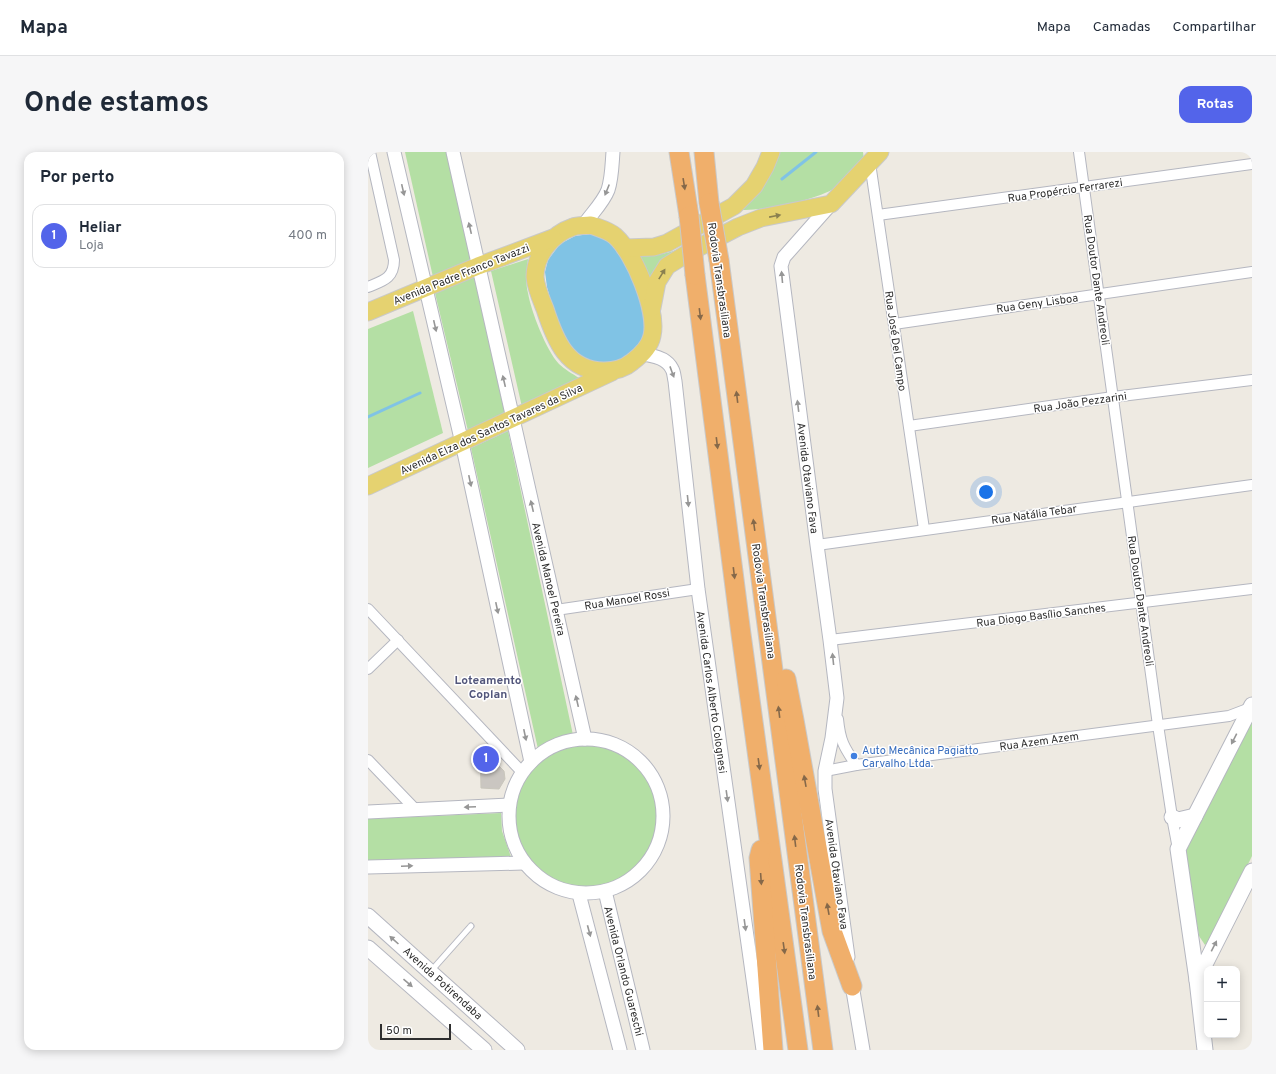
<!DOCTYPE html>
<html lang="pt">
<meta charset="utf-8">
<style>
body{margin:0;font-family:Overpass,sans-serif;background:#f6f6f7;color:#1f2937}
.controls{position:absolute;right:12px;bottom:12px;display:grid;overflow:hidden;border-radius:8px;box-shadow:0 2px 10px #0003}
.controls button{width:36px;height:36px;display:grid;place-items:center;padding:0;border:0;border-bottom:1px solid #e0e1e3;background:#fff;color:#1f2937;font:20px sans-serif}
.scale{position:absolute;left:12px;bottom:10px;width:71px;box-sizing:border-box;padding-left:4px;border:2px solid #2e2e2e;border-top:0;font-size:11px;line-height:14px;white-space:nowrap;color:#2e2e2e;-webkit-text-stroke:3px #fff;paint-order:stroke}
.you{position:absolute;left:618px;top:340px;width:14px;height:14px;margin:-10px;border:3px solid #fff;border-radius:50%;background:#1a73e8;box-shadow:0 0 0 6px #1a73e833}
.badge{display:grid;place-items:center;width:26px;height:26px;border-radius:50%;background:#5364ea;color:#fff;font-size:13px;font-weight:700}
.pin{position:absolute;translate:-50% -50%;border:2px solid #fff;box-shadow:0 1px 4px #0006}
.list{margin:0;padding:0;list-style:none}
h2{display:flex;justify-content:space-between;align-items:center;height:52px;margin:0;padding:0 16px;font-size:17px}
h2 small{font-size:13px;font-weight:400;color:#747a83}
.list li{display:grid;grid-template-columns:26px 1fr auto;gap:12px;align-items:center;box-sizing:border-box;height:64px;margin:0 8px 8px;padding:0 8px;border:1px solid #e0e1e3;border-radius:12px}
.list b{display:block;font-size:15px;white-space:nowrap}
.list p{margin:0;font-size:13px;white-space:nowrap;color:#747a83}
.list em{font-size:13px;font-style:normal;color:#747a83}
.map{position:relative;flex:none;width:884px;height:898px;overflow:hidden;border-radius:12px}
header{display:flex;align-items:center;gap:24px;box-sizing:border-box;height:56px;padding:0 20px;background:#fff;border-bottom:1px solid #e0e1e3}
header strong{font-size:19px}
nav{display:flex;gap:22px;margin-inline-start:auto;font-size:14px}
.intro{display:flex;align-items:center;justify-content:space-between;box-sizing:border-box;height:96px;padding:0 24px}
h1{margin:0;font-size:28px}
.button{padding:10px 18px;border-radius:12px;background:#5364ea;color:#fff;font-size:14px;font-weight:700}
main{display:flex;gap:24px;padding:0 24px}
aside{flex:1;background:#fff;border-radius:12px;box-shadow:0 2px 10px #0003}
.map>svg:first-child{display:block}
.green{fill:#b4dfa4}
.water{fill:#80c3e5}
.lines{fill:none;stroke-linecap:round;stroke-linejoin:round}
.stream{stroke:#80c3e5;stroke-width:3}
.building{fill:#cac6c1;stroke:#c9c6bc}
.service-casing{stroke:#b5b7c0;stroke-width:7}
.minor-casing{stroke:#b5b7c0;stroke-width:12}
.tertiary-casing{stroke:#b5b7c0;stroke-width:15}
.secondary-casing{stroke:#b5b7c0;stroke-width:17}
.primary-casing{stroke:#c9c9c9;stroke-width:19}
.motorway-casing{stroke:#c9c9c9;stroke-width:21}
.service{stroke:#fff;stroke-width:5}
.minor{stroke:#fff;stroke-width:10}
.tertiary{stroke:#fff;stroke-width:13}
.secondary{stroke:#fff;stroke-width:15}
.primary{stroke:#e5d270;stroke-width:17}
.motorway{stroke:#f0af6b;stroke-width:19}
.motorway-bridge-casing{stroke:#c9c9c9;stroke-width:21;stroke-linecap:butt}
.motorway-bridge{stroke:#f0af6b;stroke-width:19}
.oneway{fill:#856849}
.oneway2{fill:#969696}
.oneway3{fill:#8a804f}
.shop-dot{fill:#3f7fe0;stroke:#fff;stroke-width:1.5}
.labels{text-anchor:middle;stroke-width:3;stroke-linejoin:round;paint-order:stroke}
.street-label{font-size:11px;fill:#2e2e2e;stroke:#fff}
.shop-label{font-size:11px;fill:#366cbe;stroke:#fff;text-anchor:start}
.neighbourhood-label{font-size:12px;font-weight:bold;fill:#52567b;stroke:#fff}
</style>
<header>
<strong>Mapa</strong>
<nav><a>Mapa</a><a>Camadas</a><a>Compartilhar</a></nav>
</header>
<div class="intro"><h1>Onde estamos</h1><a class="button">Rotas</a></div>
<main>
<aside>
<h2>Por perto<small></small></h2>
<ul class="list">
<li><span class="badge">1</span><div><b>Heliar</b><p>Loja</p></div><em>400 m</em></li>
</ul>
</aside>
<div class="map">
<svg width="884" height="898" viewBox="0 0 884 898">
<rect width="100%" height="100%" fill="#eeeae2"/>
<!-- green -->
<g class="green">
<polygon points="37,0 78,0 103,109 65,125"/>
<path d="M 412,0 L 495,0 L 496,8 C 489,15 476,31 467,36 C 448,48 397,59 374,58 C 393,38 404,27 412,0 Z"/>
<path d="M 313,96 L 282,127 L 272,103 C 285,104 300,102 313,96 Z"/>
<path d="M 160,107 C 159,118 157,130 160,141 C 163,159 178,198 191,212 C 196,217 205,222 211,226 L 154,255 L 123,119 Z"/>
<polygon points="106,125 137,262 100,279 67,141"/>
<polygon points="45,159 75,281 0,316 0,177"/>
<polygon points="140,279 205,583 173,593 170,597 103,296"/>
<polygon points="884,566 884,704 843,788 837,793 831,784 817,701"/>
<circle cx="217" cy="663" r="72"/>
<polygon points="133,661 134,679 143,705 0,709 0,667"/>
</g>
<!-- water -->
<polygon class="water" points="222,82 232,84 242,90 251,98 269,136 277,163 277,186 266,202 244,213 212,207 197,188 185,157 179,135 177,120 180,108 192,92 207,84"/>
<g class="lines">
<!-- stream -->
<g class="stream">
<polyline points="414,27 448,0"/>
<polyline points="0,265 52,241"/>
</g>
</g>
<!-- building -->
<polygon class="building" points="112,595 136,619 137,627 131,637 113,636"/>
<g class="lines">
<defs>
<polyline id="service" points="63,819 103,774"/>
<g id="minor">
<polyline points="711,0 790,573 804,665 810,697"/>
<polyline points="502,11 556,377"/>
<polyline points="510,63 884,12"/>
<path d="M 0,135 C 14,129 26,127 26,108 L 2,0"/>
<polyline points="526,172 884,120"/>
<polyline points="541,274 745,245 884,228"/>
<polyline points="449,393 884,333"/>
<polyline points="0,457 154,620"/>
<polyline points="188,458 330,437"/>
<polyline points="462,488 884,437"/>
<polyline points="0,517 30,488"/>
<path d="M 470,567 C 472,589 476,595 488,613"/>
<polyline points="0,608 48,658"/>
<polyline points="457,619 488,613 861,564 882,556"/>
</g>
<g id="tertiary">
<polyline points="26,0 94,291 163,610"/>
<polyline points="85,0 217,587"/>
<polyline points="463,52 416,105 413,114 449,393 462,488 469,546 464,586 457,619 457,637 480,805"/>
<path d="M 215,74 C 223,62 235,51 240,38 C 244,26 244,12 245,0"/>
<path d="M 273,202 C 284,203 299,206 304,217 C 306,220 306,225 307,229 L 330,437 L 395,898"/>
<circle cx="218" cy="664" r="77"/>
<polyline points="0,660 141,653"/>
<polyline points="0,715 155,711"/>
<polyline points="237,739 275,898"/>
<polyline points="211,742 252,898"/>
<polyline points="483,827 495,898"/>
</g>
<g id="secondary">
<polyline points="804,665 810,668 827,664"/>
<polyline points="0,764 149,898"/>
<polyline points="0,796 116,898"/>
<polyline points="829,828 884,719"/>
<polyline points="837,898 829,828 810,697 884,553"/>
</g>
<g id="primary">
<path d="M 223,73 C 231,76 240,78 247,84 C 266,101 290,159 284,184 C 282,194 272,204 264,210 C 256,217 246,219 236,219 C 199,219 187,188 177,157 C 173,147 168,136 167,125 C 167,103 184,82 205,75 C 210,73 217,74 223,73 Z"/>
<polyline points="257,96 286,95 299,91 366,54 386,34 397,15 403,0"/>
<polyline points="284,156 289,130 299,114 320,101 370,75 393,66 463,52 512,0"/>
<polyline points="0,160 110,114 185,86"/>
<polyline points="0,334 244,220"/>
</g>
<g id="motorway">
<polyline points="311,0 321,64"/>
<polyline points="336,0 341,51"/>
<polyline points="351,108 455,898"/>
<polyline points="327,123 373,482 430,898"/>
<polyline points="418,527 426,568 464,779 484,834"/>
<polyline points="393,698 391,706 405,898"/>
</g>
</defs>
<!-- service casing -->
<use href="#service" class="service-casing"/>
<!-- minor casing -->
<use href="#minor" class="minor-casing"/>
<!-- tertiary casing -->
<use href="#tertiary" class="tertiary-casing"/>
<!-- secondary casing -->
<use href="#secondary" class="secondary-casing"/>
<!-- primary casing -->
<use href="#primary" class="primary-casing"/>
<!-- motorway casing -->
<use href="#motorway" class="motorway-casing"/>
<!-- service -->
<use href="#service" class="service"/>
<!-- minor -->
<use href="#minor" class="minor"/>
<!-- tertiary -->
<use href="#tertiary" class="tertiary"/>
<!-- secondary -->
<use href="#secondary" class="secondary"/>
<!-- primary -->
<use href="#primary" class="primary"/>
<!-- motorway -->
<use href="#motorway" class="motorway"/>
<defs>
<g id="motorway-bridge">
<polyline points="341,51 351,108"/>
<polyline points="321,64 327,123"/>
</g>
</defs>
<!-- motorway-bridge casing -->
<use href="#motorway-bridge" class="motorway-bridge-casing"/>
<!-- motorway-bridge -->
<use href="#motorway-bridge" class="motorway-bridge"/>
</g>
<!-- one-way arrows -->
<defs><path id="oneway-solid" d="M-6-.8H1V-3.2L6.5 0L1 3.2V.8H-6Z"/></defs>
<g class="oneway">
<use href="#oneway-solid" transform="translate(316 32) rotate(81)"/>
<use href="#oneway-solid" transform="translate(332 162) rotate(83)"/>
<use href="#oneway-solid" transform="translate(369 245) rotate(-97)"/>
<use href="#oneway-solid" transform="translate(349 291) rotate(83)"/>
<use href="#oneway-solid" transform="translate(386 373) rotate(-98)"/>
<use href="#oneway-solid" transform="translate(366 421) rotate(83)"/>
<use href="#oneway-solid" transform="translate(411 560) rotate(-97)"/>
<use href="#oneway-solid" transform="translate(391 612) rotate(82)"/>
<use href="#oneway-solid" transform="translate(437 629) rotate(-100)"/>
<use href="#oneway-solid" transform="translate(427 689) rotate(-97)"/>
<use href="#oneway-solid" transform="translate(393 727) rotate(86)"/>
<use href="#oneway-solid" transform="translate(460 757) rotate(-100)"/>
<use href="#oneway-solid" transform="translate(416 796) rotate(82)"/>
<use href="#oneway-solid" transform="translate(450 859) rotate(-97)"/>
</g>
<g class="oneway2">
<use href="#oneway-solid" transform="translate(35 38) rotate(77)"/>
<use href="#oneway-solid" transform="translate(239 38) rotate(112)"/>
<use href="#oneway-solid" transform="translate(102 76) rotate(-103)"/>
<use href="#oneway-solid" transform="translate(414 125) rotate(-95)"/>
<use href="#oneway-solid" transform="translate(67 174) rotate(77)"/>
<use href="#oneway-solid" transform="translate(304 220) rotate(70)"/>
<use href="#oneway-solid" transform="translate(136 229) rotate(-103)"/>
<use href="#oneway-solid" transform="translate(430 254) rotate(-97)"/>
<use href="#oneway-solid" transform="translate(102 329) rotate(78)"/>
<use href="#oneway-solid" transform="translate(320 349) rotate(84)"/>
<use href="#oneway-solid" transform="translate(164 354) rotate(-103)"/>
<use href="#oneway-solid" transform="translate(129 456) rotate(78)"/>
<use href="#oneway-solid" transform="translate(465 507) rotate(-96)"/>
<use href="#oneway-solid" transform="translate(209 549) rotate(-103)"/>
<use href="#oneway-solid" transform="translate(157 583) rotate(78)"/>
<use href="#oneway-solid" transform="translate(866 587) rotate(117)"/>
<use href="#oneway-solid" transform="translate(359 644) rotate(82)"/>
<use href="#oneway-solid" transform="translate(102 655) rotate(177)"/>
<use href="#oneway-solid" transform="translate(39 714) rotate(-2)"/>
<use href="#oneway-solid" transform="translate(377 773) rotate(82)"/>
<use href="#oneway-solid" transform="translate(221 779) rotate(75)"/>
<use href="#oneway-solid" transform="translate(26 788) rotate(-138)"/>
<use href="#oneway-solid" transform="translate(846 794) rotate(-63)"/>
<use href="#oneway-solid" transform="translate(40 831) rotate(41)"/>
</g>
<g class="oneway3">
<use href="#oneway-solid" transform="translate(407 64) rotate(-11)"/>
<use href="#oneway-solid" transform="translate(294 122) rotate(-58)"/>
</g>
<!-- markers -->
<circle class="shop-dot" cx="486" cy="604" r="4"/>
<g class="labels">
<!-- street labels -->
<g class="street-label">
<text transform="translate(697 38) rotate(-8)" y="4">Rua Propércio Ferrarezi</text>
<text transform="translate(93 122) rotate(-22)" y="4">Avenida Padre Franco Tavazzi</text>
<text transform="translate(352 128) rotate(82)" y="4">Rodovia Transbrasiliana</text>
<text transform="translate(729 128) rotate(82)" y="4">Rua Doutor Dante Andreoli</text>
<text transform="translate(669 151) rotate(-8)" y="4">Rua Geny Lisboa</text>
<text transform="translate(528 189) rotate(82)" y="4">Rua José Del Campo</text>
<text transform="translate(712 250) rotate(-8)" y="4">Rua João Pezzarini</text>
<text transform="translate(123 277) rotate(-25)" y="4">Avenida Elza dos Santos Tavares da Silva</text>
<text transform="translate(440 326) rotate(83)" y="4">Avenida Otaviano Fava</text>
<text transform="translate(666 362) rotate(-8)" y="4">Rua Natália Tebar</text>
<text transform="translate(181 427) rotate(77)" y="4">Avenida Manoel Pereira</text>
<text transform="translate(259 447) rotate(-9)" y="4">Rua Manoel Rossi</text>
<text transform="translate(396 449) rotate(82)" y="4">Rodovia Transbrasiliana</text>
<text transform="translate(773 449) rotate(82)" y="4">Rua Doutor Dante Andreoli</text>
<text transform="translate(673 463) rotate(-7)" y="4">Rua Diogo Basílio Sanches</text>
<text transform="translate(344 540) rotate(82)" y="4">Avenida Carlos Alberto Colognesi</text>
<text transform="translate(671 589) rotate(-8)" y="4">Rua Azem Azem</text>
<text transform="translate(469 722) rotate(82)" y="4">Avenida Otaviano Fava</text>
<text transform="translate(438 770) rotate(83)" y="4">Rodovia Transbrasiliana</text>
<text transform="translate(256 819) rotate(76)" y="4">Avenida Orlando Guareschi</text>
<text transform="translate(75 831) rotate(42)" y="4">Avenida Potirendaba</text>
</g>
<!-- shop labels -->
<g class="shop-label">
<text x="494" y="602">Auto Mecânica Pagiatto<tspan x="494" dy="13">Carvalho Ltda.</tspan></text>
</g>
<!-- neighbourhood labels -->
<g class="neighbourhood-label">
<text x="120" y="532">Loteamento<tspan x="120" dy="14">Coplan</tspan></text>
</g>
</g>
</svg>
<div class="controls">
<button>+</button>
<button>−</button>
</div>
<div class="scale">50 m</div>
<div class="you"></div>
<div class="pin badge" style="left:118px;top:607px">1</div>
</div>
</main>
